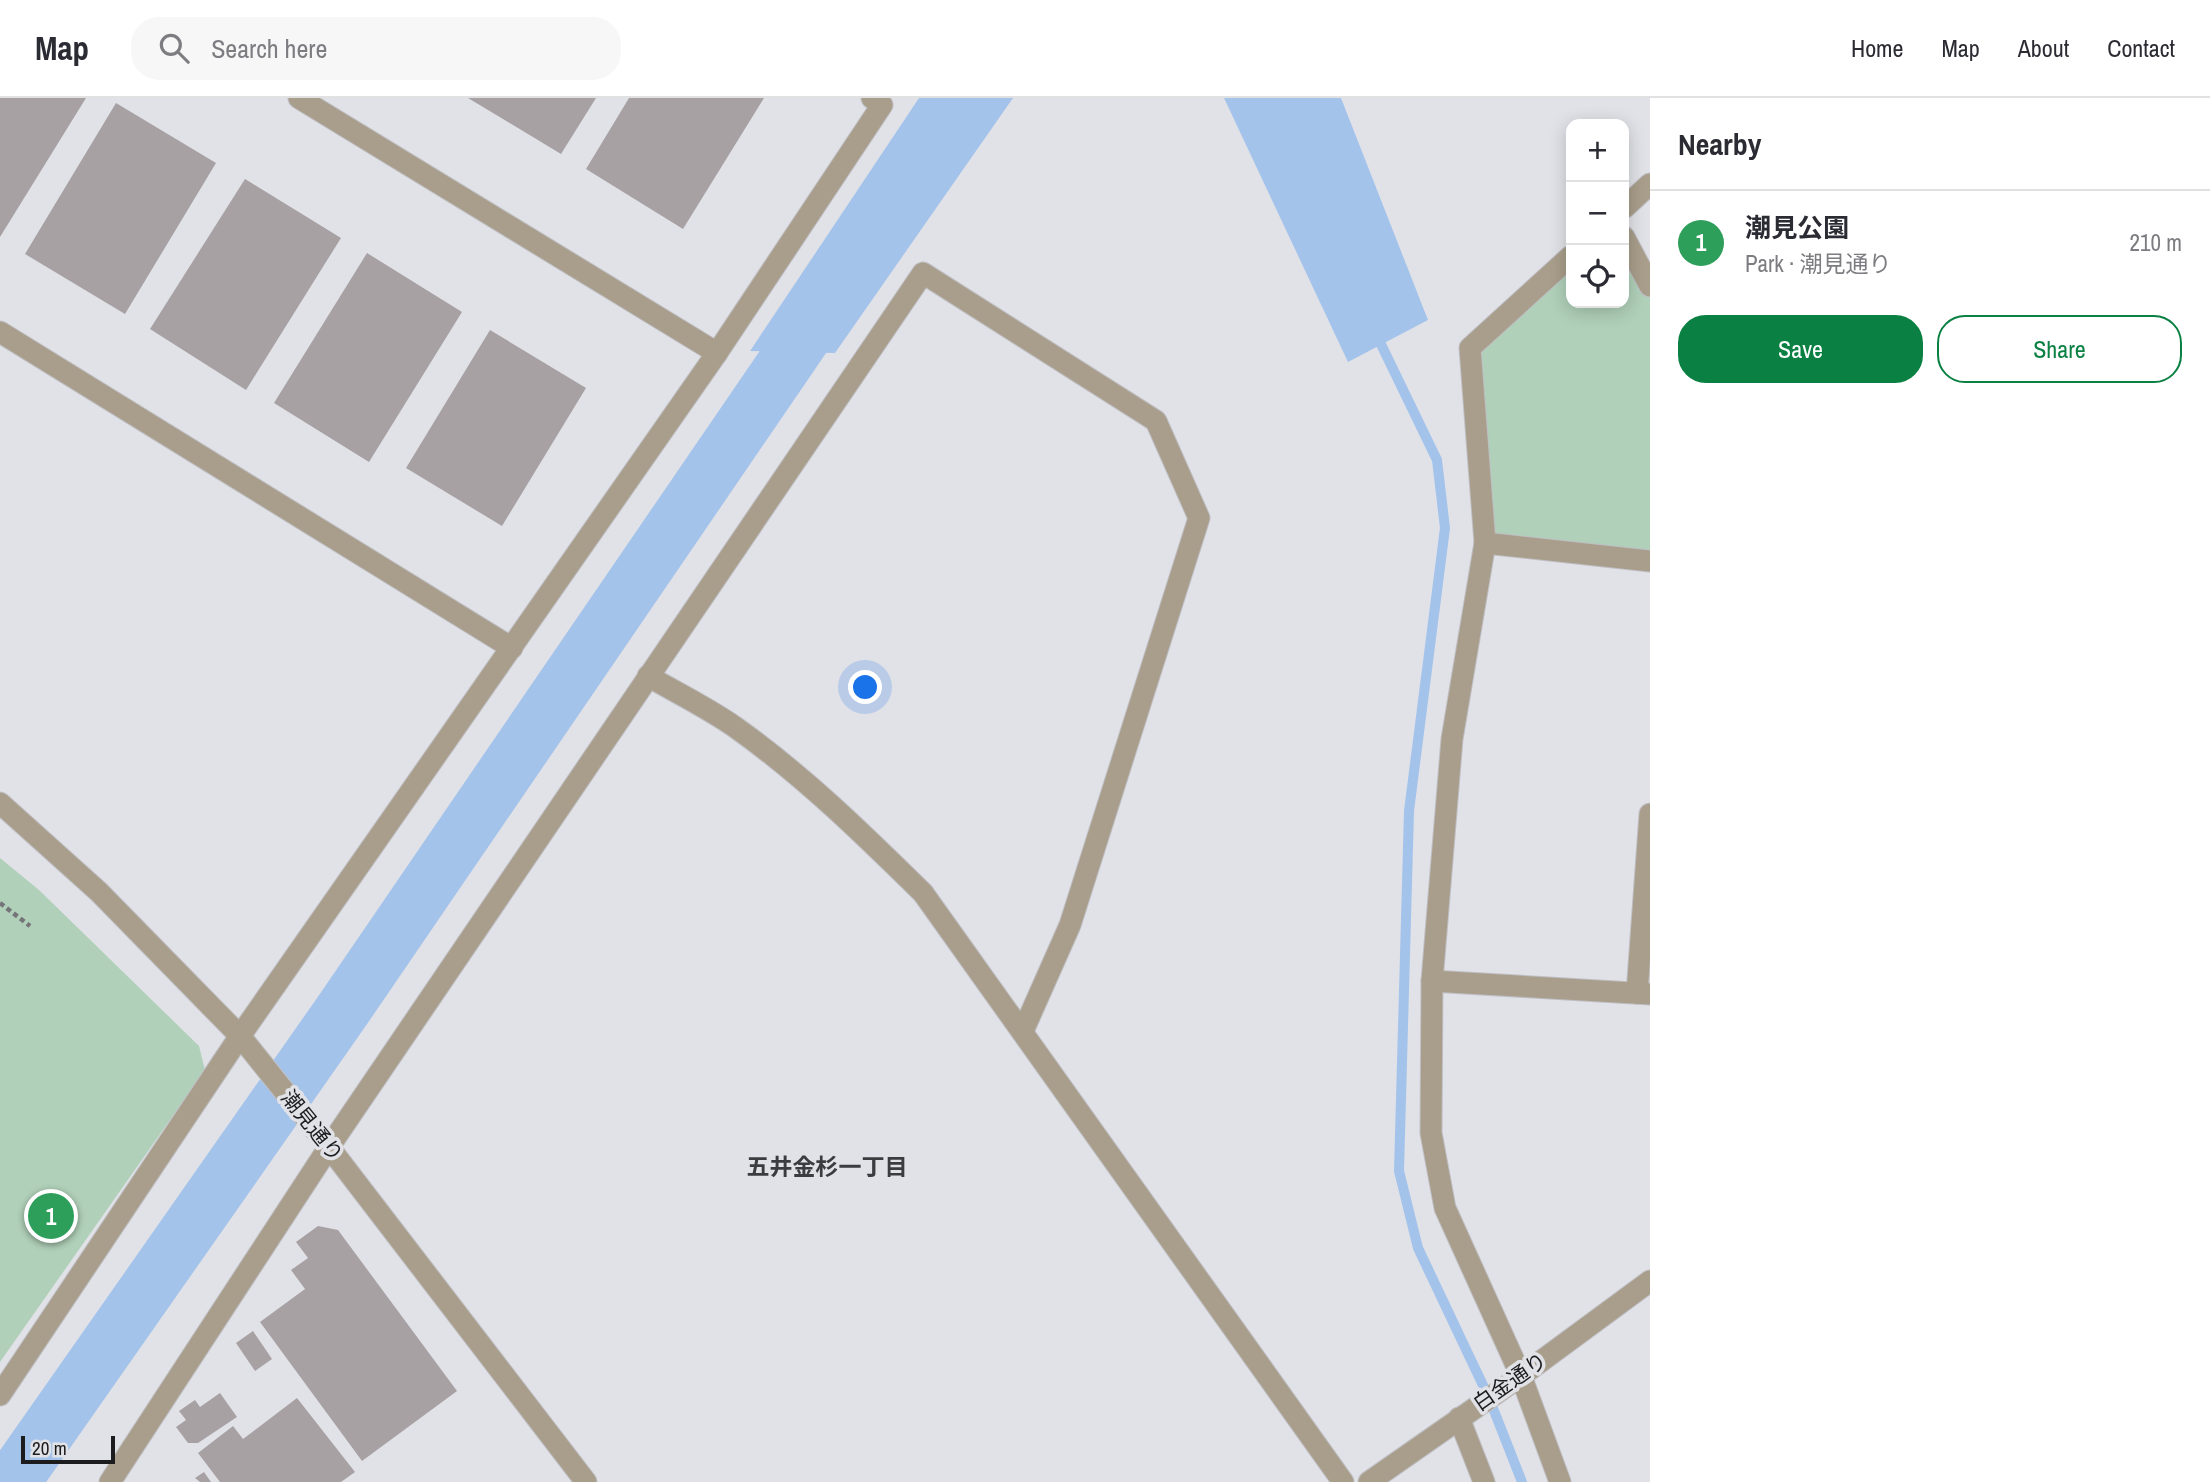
<!DOCTYPE html>
<meta charset="utf-8">
<style>
body{margin:0;font-family:"Archivo Narrow","Noto Sans JP",sans-serif;background:#f7f7f7;color:#2b2b33}
.controls{position:absolute;right:21px;top:21px;display:grid;overflow:hidden;border-radius:14px;box-shadow:0 4px 18px #0003}
.controls button{width:63px;height:63px;display:grid;place-items:center;padding:0;border:0;border-bottom:2px solid #e1e1e2;background:#fff;color:#2b2b33;font:35px sans-serif}
.scale{position:absolute;left:21px;bottom:18px;width:94px;box-sizing:border-box;padding-left:7px;border:4px solid #1c1c1e;border-top:0;font-size:19px;line-height:24px;white-space:nowrap;color:#1c1c1e;-webkit-text-stroke:5px #e1e2e7;paint-order:stroke}
.you{position:absolute;left:866px;top:590px;width:24px;height:24px;margin:-18px;border:5px solid #fff;border-radius:50%;background:#1a73e8;box-shadow:0 0 0 10px #1a73e833}
.badge{display:grid;place-items:center;width:46px;height:46px;border-radius:50%;background:#0b8043;color:#fff;font-size:23px;font-weight:700}
.pin{position:absolute;translate:-50% -50%;border:4px solid #fff;box-shadow:0 2px 7px #0006}
.list{margin:0;padding:0;list-style:none}
h2{display:flex;justify-content:space-between;align-items:center;height:91px;margin:0;padding:0 28px;font-size:30px}
h2 small{font-size:23px;font-weight:400;color:#7c7c81}
.list li{display:grid;grid-template-columns:46px 1fr auto;gap:21px;align-items:center;box-sizing:border-box;height:105px;padding:0 28px;border-top:2px solid #e1e1e2}
.list b{display:block;font-size:26px;white-space:nowrap}
.list p{margin:0;font-size:23px;white-space:nowrap;color:#7c7c81}
.list em{font-size:23px;font-style:normal;color:#7c7c81}
.actions{display:flex;gap:14px;padding:21px 28px}
.actions a{flex:1;padding:16px 0;border:2px solid #0b8043;border-radius:28px;text-align:center;font-size:24px;color:#0b8043}
.actions .main{background:#0b8043;color:#fff}
.icon{flex:none;width:38px;height:38px;fill:none;stroke:currentColor;stroke-width:2;stroke-linecap:round;stroke-linejoin:round}
.map{position:relative;flex:none;width:1650px;height:1384px;overflow:hidden}
header{display:flex;align-items:center;gap:42px;box-sizing:border-box;height:98px;padding:0 35px;background:#fff;border-bottom:2px solid #e1e1e2}
header strong{font-size:33px}
nav{display:flex;gap:38px;margin-inline-start:auto;font-size:24px}
.search{width:490px;height:63px;background:#f7f7f7;display:flex;align-items:center;gap:18px;box-sizing:border-box;padding:0 24px;border-radius:28px;color:#7c7c81;font-size:26px}
main{display:flex}
aside{flex:1;background:#fff}
.map>svg:first-child{display:block}
.green{fill:#b0d0b9}
.water{fill:#a4c3eb}
.lines{fill:none;stroke-linecap:round;stroke-linejoin:round}
.stream{stroke:#a4c3eb;stroke-width:10}
.river{stroke:#a4c3eb;stroke-width:56}
.building{fill:#a7a1a3}
.minor-casing{stroke:#bebec3;stroke-width:23}
.path{stroke:#757579;stroke-width:4.5;stroke-dasharray:5 3.5;stroke-linecap:butt}
.minor{stroke:#a99e8b;stroke-width:21}
.labels{text-anchor:middle;stroke-width:7;stroke-linejoin:round;paint-order:stroke}
.street-label{font-size:21px;fill:#1c1c1e;stroke:#e1e2e7}
.neighbourhood-label{font-size:23px;font-weight:bold;fill:#3b3c40;stroke:#e1e2e7}
</style>
<header>
<strong>Map</strong>
<div class="search"><svg class="icon" aria-label="search" viewBox="0 0 24 24"><circle cx="10" cy="10" r="6"/><path d="M15 15l6 6"/></svg>Search here</div>
<nav><a>Home</a><a>Map</a><a>About</a><a>Contact</a></nav>
</header>
<main>
<div class="map">
<svg width="1650" height="1384" viewBox="0 0 1650 1384">
<rect width="100%" height="100%" fill="#e1e2e7"/>
<!-- green -->
<g class="green">
<polygon points="1624,139 1650,188 1650,463 1485,445 1470,250 1571,158 1571,205 1624,205"/>
<polygon points="0,760 39,792 199,948 205,972 0,1264"/>
</g>
<!-- water -->
<g class="water">
<polygon points="919,0 1013,0 835,255 750,253"/>
<polygon points="1224,0 1341,0 1428,222 1348,264"/>
</g>
<g class="lines">
<!-- stream -->
<polyline class="stream" points="1377,238 1437,362 1445,430 1409,713 1399,1073 1418,1150 1489,1300 1522,1384"/>
<!-- river -->
<polyline class="river" points="12,1384 340,916 836,191"/>
</g>
<!-- building -->
<g class="building">
<polygon points="0,0 86,0 0,139"/>
<polygon points="468,0 596,0 561,56"/>
<polygon points="629,0 764,0 683,131 586,71"/>
<polygon points="116,5 216,65 125,216 25,156"/>
<polygon points="245,81 341,140 246,292 150,231"/>
<polygon points="367,155 462,214 369,364 274,305"/>
<polygon points="490,232 586,290 502,428 406,370"/>
<polygon points="318,1128 338,1132 457,1293 362,1363 260,1224 305,1191 291,1172 308,1160 296,1144"/>
<polygon points="253,1233 272,1261 255,1273 236,1245"/>
<polygon points="220,1295 237,1319 198,1345 188,1345 176,1329 186,1322 179,1313 195,1302 200,1309"/>
<polygon points="297,1300 355,1374 341,1384 220,1384 198,1355 233,1328 243,1341"/>
<polygon points="204,1374 211,1384 200,1384 195,1380"/>
</g>
<g class="lines">
<defs>
<g id="minor">
<polyline points="299,0 717,255"/>
<polyline points="1624,110 1650,86"/>
<polyline points="1624,139 1650,188"/>
<polyline points="0,234 512,550"/>
<polyline points="1485,445 1650,463"/>
<path d="M 648,578 C 677,595 708,610 735,629 C 804,678 863,736 923,795 L 1343,1384"/>
<polyline points="0,705 99,794 240,938 329,1049 586,1384"/>
<polyline points="1432,883 1650,896"/>
<polyline points="1637,895 1650,716"/>
<polyline points="0,1297 240,938 717,255 882,7 872,0"/>
<polyline points="1459,1320 1484,1384"/>
<polyline points="110,1384 329,1049 923,175 1156,323 1199,420 1070,827 1023,933"/>
<polyline points="1369,1384 1521,1278 1650,1183"/>
<polyline points="1560,1384 1521,1278 1445,1110 1431,1035 1432,883 1452,641 1485,445 1470,250 1571,158"/>
</g>
</defs>
<!-- minor casing -->
<use href="#minor" class="minor-casing"/>
<!-- path -->
<polyline class="path" points="0,805 30,828"/>
<!-- minor -->
<use href="#minor" class="minor"/>
</g>
<g class="labels">
<!-- street labels -->
<g class="street-label">
<text transform="translate(312 1028) rotate(51)" y="7">潮見通り</text>
<text transform="translate(1510 1284) rotate(-35)" y="7">白金通り</text>
</g>
<!-- neighbourhood labels -->
<g class="neighbourhood-label">
<text x="827" y="1077">五井金杉一丁目</text>
</g>
</g>
</svg>
<div class="controls">
<button>+</button>
<button>−</button>
<button><svg class="icon" aria-label="locate" viewBox="0 0 24 24"><circle cx="12" cy="12" r="6"/><path d="M12 2v4M12 18v4M2 12h4M18 12h4"/></svg></button>
</div>
<div class="scale">20 m</div>
<div class="you"></div>
<div class="pin badge" style="left:51px;top:1118px;background:#2e9e5b">1</div>
</div>
<aside>
<h2>Nearby<small></small></h2>
<ul class="list">
<li><span class="badge" style="background:#2e9e5b">1</span><div><b>潮見公園</b><p>Park · 潮見通り</p></div><em>210 m</em></li>
</ul>
<div class="actions"><a class="main">Save</a><a>Share</a></div>
</aside>
</main>
